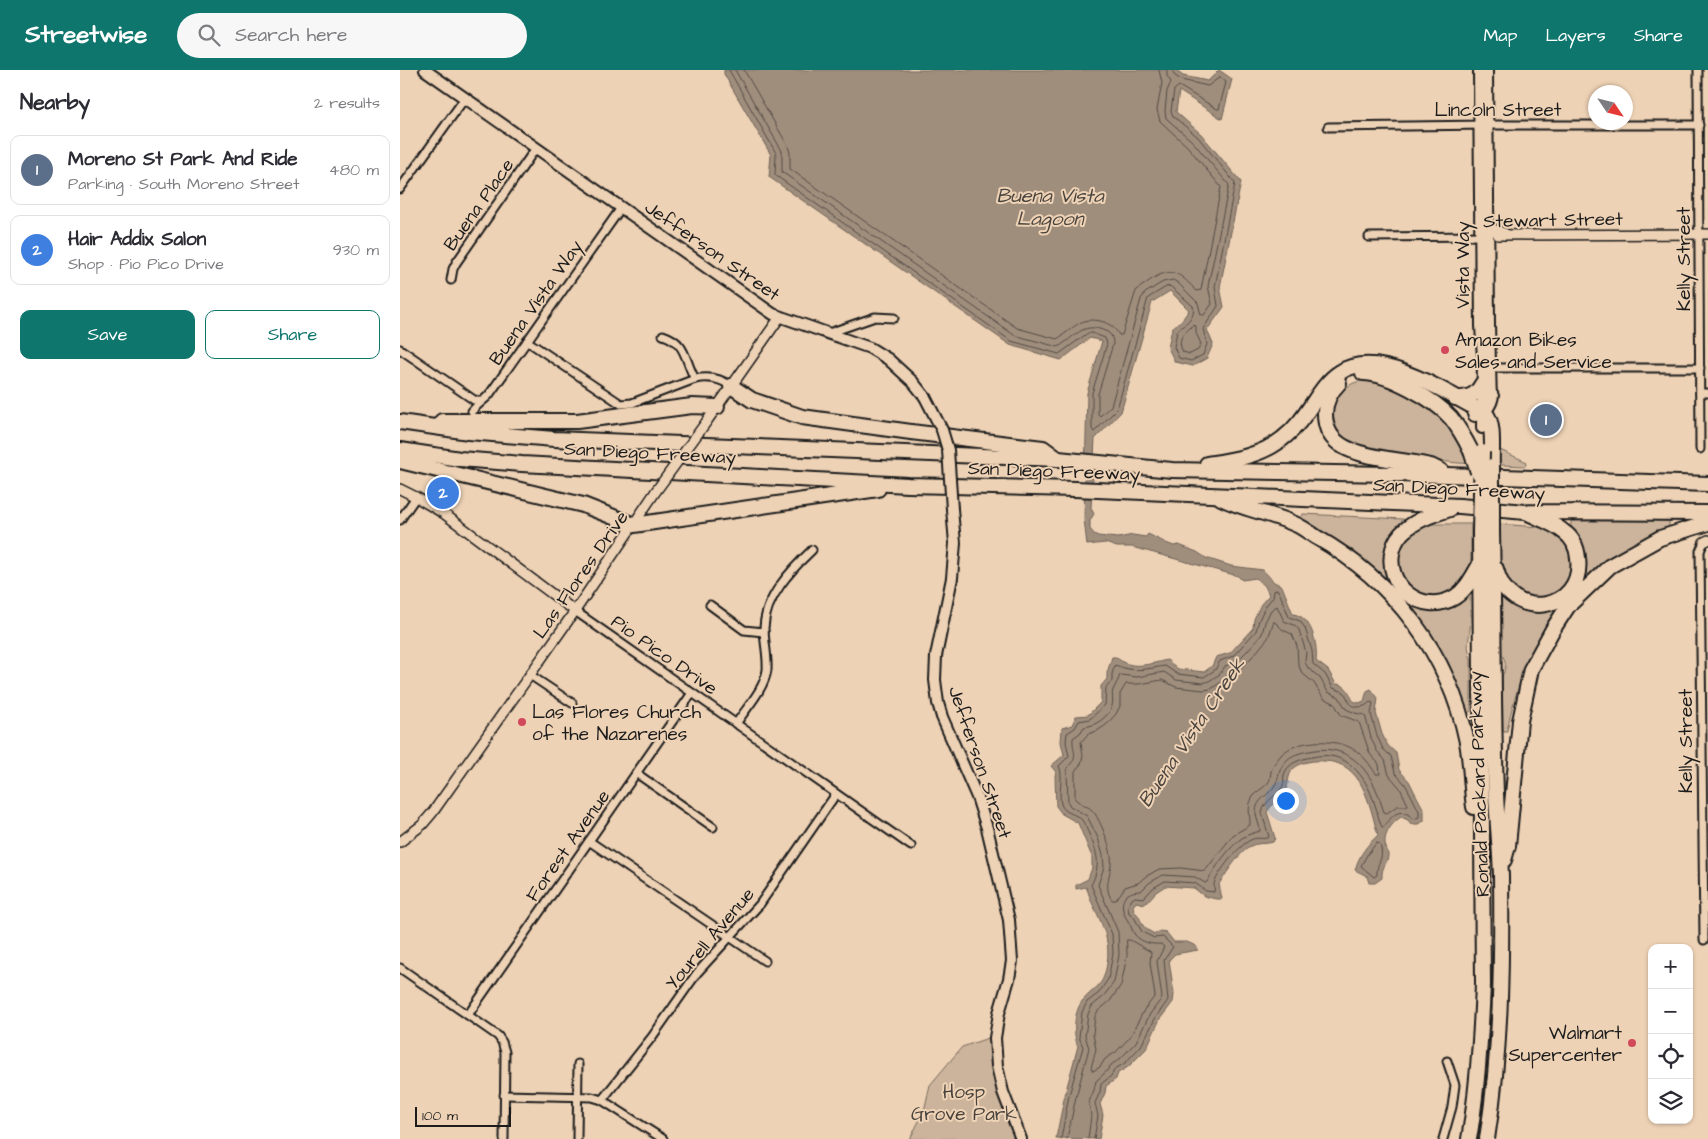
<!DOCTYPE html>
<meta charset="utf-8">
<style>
body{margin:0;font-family:"Architects Daughter",sans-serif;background:#f7f7f7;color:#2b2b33}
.controls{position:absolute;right:15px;bottom:15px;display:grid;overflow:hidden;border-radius:10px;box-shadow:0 1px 4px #0004}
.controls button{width:45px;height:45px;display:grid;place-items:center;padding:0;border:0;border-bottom:1px solid #e1e1e2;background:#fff;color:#2b2b33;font:25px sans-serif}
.compass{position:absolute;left:1188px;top:15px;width:45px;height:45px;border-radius:50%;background:#fff;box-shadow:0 1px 4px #0004;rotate:125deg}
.scale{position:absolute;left:15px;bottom:12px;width:96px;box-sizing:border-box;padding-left:5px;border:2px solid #1c1c1c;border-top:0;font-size:14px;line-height:18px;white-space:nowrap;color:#1c1c1c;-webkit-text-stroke:4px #eed2b5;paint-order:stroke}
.you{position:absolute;left:885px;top:730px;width:18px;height:18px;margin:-12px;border:4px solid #fff;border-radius:50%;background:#1a73e8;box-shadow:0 0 0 8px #1a73e833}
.badge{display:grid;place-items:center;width:32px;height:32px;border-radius:50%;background:#0f766e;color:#fff;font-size:16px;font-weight:700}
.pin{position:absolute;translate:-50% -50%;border:2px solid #fff;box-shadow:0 1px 5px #0006}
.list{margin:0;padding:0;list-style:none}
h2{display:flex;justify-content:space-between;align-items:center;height:65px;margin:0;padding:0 20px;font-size:21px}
h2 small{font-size:16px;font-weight:400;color:#7c7c81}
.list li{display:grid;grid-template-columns:32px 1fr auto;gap:15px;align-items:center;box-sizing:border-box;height:70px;margin:0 10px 10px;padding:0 10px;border:1px solid #e1e1e2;border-radius:10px}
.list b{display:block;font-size:19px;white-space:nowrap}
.list p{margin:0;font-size:16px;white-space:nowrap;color:#7c7c81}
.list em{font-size:16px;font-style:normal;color:#7c7c81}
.actions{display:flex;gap:10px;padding:15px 20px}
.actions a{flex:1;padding:11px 0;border:1px solid #0f766e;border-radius:10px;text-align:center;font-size:18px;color:#0f766e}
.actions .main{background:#0f766e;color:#fff}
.icon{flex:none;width:28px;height:28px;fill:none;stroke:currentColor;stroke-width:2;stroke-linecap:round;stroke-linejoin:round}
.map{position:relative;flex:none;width:1308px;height:1069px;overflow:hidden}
header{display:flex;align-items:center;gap:30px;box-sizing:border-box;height:70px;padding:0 25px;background:#0f766e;color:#fff}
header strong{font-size:24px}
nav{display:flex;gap:28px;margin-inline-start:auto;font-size:18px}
.search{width:350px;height:45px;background:#f7f7f7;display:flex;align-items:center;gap:12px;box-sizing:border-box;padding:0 18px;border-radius:28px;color:#7c7c81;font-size:19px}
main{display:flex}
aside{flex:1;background:#fff}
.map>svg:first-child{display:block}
.green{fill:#ccb49c;stroke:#74685c}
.water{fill:#a08e7d;stroke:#6b6056}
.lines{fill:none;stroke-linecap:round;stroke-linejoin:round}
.shore{stroke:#514a43;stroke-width:1}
.minor-casing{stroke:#1c1c1c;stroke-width:11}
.tertiary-casing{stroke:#1c1c1c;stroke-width:12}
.secondary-casing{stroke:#1c1c1c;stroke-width:14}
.motorway-casing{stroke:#1c1c1c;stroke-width:18}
.minor{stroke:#eed2b5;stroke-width:7}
.tertiary{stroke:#eed2b5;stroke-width:9}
.secondary{stroke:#eed2b5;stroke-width:10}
.motorway{stroke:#eed2b5;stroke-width:14}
.tertiary-bridge-casing{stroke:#1c1c1c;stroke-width:12;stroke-linecap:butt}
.secondary-bridge-casing{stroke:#1c1c1c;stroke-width:14;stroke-linecap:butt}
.motorway-bridge-casing{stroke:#1c1c1c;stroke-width:18;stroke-linecap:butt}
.tertiary-bridge{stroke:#eed2b5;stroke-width:9}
.secondary-bridge{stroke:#eed2b5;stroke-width:10}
.motorway-bridge{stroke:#eed2b5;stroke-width:14}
.poi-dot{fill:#d1495b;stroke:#eed2b5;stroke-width:2}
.labels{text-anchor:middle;stroke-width:4;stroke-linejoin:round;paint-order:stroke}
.street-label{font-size:19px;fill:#1c1c1c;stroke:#eed2b5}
.poi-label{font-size:19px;fill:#1c1c1c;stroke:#eed2b5;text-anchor:start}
.park-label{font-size:19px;fill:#48423c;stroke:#eed2b5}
.water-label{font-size:20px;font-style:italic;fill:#4a443e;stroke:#eed2b5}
</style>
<header>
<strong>Streetwise</strong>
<div class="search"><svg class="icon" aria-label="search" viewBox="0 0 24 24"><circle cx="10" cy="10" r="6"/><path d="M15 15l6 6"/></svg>Search here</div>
<nav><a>Map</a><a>Layers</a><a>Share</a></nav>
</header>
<main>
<aside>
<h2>Nearby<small>2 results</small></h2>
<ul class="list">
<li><span class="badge" style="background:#5c6f8a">1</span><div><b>Moreno St Park And Ride</b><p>Parking · South Moreno Street</p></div><em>480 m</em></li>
<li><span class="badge" style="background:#3f7fe0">2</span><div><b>Hair Addix Salon</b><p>Shop · Pio Pico Drive</p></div><em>930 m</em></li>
</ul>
<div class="actions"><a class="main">Save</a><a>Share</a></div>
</aside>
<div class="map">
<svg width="1308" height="1069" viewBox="0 0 1308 1069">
<rect width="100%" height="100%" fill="#eed2b5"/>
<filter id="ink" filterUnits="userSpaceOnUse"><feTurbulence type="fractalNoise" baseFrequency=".02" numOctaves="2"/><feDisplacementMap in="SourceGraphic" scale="10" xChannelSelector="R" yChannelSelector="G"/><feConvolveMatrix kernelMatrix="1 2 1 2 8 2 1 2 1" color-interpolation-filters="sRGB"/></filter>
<g filter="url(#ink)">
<!-- green -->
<g class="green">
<path d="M 967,310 C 982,312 994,318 1008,325 C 1036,339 1051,351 1063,382 L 1099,385 L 1100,380 L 1127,392 L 1125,396 L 1058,393 L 1029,390 L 954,376 C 948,373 942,369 938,364 C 919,341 941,311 967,310 Z"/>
<path d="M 903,444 L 1003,449 L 1007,452 L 998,462 L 993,513 L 1044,535 L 1070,525 C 1070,536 1072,547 1070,558 C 1069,572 1066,575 1071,589 L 1071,641 L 1068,643 L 1064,641 L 977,504 C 955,481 927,467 900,451 Z"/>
<path d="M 1269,449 L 1269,459 L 1186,511 L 1182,508 C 1192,480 1169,474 1171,451 Z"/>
<polygon points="1027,454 1071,454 1071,488 1068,507 1051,524 1030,528 1009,520 995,494 1003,467"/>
<polygon points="1100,454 1149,458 1168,473 1174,498 1166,517 1147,530 1116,525 1100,497 1099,487"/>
<path d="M 1101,525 L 1157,535 L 1160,539 C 1133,576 1115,616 1107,661 L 1103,661 L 1102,606 C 1106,600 1107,589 1101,584 Z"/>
<polygon points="591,967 617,1069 510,1069 524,1041 530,1015 562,977"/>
</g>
<!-- water -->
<path class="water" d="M 324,0 L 775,0 L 783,6 L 808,11 L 819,0 L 832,9 L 822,49 L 779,21 L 776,42 L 801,64 L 841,112 L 820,217 L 824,237 L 807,260 L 813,274 L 807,288 L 793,296 L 775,292 L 768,278 L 772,258 L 782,250 L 789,240 L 770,221 L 752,232 L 721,342 L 695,369 L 691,438 L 694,444 L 690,450 L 690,459 L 694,464 L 698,466 L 718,468 L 733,465 L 746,467 L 748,464 L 766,473 L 774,476 L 779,475 L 797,482 L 806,488 L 831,496 L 863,500 L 874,512 L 882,516 L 893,544 C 912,546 918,575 916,591 L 928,600 L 936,614 C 946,614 949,622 953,631 L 959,633 L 964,631 L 967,621 L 971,619 L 978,628 L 976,643 L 982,664 L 988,676 L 996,683 L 999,700 L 1009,711 L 1015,723 L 1024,740 L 1024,751 L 1018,754 L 1011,754 L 1008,750 L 1001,747 C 993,752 984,763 985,773 C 985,777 988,781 988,785 C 988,794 981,796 982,808 L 975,813 L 969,813 L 967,806 L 955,800 C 959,785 967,775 978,765 C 969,734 963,692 924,691 C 915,690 901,692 894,698 C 886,705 890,718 883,726 C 877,733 872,733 867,742 L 875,768 L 873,772 C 867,774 862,773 857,774 C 843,775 827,803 819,814 L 822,829 L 816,829 L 804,826 L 794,818 L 765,816 L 756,822 L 745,834 L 736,832 L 733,836 L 734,841 C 744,849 737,856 755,864 L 760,861 L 766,862 L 774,872 L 787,872 L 796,876 L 798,880 L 775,884 L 769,890 L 774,924 L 773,932 L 760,949 L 746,979 L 728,997 L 718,1003 L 716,1009 L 706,1016 L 705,1023 L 700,1034 L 703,1045 L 699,1069 L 656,1068 L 665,1024 L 678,976 C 672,964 674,939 684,929 C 691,921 701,916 704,906 C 713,878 705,859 693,835 C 690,829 689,823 686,817 L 676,819 L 676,815 L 688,809 L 692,798 L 692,787 L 678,753 L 662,744 L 656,736 L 655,706 L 656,702 L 651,696 L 664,685 L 661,672 L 662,658 L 672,655 L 676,646 L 688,645 L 701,632 L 701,616 L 707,609 L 707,603 L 712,587 L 716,587 C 731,601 749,594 767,590 L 778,599 L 804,602 L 812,596 L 816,587 L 830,583 L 853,558 L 854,549 L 861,534 L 869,525 L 865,516 L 856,508 L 842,510 L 838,506 L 732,477 L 717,477 L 705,473 L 687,475 L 684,449 L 687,323 L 702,271 L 690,268 L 661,290 L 610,275 L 369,107 L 371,85 L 324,4 Z"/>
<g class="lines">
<!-- shore -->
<g class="shore">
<path d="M 329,0 L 376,83 L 375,105 L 611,271 L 659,284 L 688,263 L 692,263 L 705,268 L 707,274 L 692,323 L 692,359 L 694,362 L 717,339 L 748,228 L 766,217 L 770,216 L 793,236 C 796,247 784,255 777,261 L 774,277 L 779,288 L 791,291 L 803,285 L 807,274 L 803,259 L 818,236 L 815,217 L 835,113 L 798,67 L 773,46 L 771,41 L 774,20 L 779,16 L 817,39 L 819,39 L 826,12 L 820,7 L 808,16 L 781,10 L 774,5 L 773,0"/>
<path d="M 335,0 L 382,81 L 382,102 L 614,265 L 658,277 C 675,267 683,251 705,261 C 711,263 713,268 713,274 L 698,324 L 698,344 L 700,346 L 711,336 L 741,229 L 745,223 L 763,212 L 773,210 L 778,213 L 798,233 L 801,245 L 804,245 L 812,234 L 808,216 L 829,115 L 793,72 L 766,48 L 765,41 L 767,21 L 771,12 L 767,6 L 767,0"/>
<path d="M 344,0 L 388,76 L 390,83 L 390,99 L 617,258 L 657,269 C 675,258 680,245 704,252 C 711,255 715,258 719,265 L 722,265 L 736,221 C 741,216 747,213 752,209 C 775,195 781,206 797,221 L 801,220 L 821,117 L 788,77 L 760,51 L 757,40 L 762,13 L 759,0"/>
<path d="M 793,255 L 796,256 L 796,263 L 801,274 L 798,280 L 790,284 L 783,282 C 776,268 784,264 793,255 Z"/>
<path d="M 874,552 L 876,553 L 883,560 L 892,564 L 897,576 L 898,594 L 902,603 L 914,613 L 923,628 L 934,633 L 941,645 L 959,652 L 970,684 L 979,694 L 980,704 L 976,704 C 970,695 963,684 953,679 C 935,668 896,669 881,685 C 877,690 872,696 871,702 C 870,706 871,709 868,713 C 865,717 860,719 856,723 C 846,734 850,742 850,755 L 833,765 L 805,801 L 781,798 L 759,799 L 745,807 L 738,813 L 725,817 L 716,830 L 712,830 C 702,816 713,802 711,786 C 709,772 701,753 694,742 C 689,736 680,734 675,729 L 675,701 L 681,694 L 683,686 L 681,672 L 688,664 L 697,661 L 706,655 L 716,644 L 720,636 L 720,624 L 726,614 L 739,614 L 762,610 L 776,617 L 803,620 L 811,619 L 824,610 L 830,602 L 842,597 L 854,585 L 868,568 Z"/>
<path d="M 977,773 L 980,774 C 985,792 976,790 977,805 L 974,807 L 961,796 L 967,785 Z"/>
<polygon points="727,870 730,870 751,882 750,893 755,926 744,940 730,967 716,982 705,989 700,997 693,1001 691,998 696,979 693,964 695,946 698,941 710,931 721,915 727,886"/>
<path d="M 661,1069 L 669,1025 L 683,977 L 679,967 L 682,942 L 687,932 L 699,923 L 708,909 L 713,884 L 712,864 L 691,815 C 701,796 698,783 689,764 C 687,760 685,754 682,750 C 676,743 664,744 661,734 C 658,723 664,706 659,696 L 669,686 L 666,672 L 667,663 L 675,658 L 679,651 L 690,649 L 705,635 L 706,618 L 712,611 L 712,604 L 715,595 C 734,603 745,599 765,596 L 777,604 L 804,607 L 815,600 L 820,591 L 833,586 L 856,561 L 859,550 L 865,537 L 873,527 L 874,521 L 877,519 L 880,524 L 889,547 L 900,551 L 905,558 L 912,581 L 913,594 L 925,604 L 933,618 L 944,622 L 951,635 C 958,638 964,638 970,632 L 973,633 L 971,644 L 977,666 L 983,679 L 991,686 L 995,703 L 1005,714 L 1011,725 L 1019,741 L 1019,747 L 1014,749 C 1000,736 993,744 984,757 L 982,757 C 978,750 978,742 975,735 C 966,705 946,679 912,687 C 901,689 887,693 884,705 C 883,708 884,710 884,713 C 880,726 864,729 862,743 L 869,767 C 864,770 859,767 853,769 C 840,773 821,799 815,811 C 813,814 815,818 814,822 L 806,821 L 795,813 L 765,811 L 753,818 L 744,828 L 735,827 L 732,829 L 728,836 L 729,843 L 734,847 L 742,862 L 754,868 L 763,867 L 773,877 L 764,890 L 768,930 L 756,947 L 741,976 L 725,993 L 715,999 L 711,1006 L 701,1014 L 700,1022 L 695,1033 L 698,1046 L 694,1069"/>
<path d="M 667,1069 L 676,1027 L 689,978 L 685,966 L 688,944 L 692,936 L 703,927 L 714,912 L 719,885 L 718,862 L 698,815 L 704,797 L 703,785 L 698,768 L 687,746 L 670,736 L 668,732 L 667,698 C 680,685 672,683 673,668 L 680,663 L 684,657 C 695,656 709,647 712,636 C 714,631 711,624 713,620 C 716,614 718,611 720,605 L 737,607 L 764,602 L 776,610 L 803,613 L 809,611 L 820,604 L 825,596 L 837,591 L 848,580 L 862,564 L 865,552 L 871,540 L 877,536 L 884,551 L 896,556 L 899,560 L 906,582 L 905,592 L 908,598 L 920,608 L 928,622 L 939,627 L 946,639 L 955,643 L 965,645 L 971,668 L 977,681 L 985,690 L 989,705 L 1000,718 L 1008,735 L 1006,736 L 997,736 L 987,743 L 984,742 C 981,734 979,725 975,717 C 962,690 941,674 910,681 C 902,682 891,685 886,691 C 877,701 880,707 875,715 C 870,725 855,729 856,743 C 856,749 860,755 860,761 C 854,763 848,764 842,768 C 830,776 814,799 807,812 L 805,813 L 795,807 L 763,805 L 749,813 L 741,821 C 721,821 718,836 728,851 C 731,855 732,861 735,865 C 741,872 752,875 761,874 L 764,877 L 757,891 L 762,928 L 750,944 L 736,972 L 721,988 L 711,995 L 706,1002 L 696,1011 L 694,1020 L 689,1032 L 691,1046 L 688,1069"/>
</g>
<defs>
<g id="minor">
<polyline points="1298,0 1300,379"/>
<polyline points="928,57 1088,55 1299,55"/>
<polyline points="0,119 65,28"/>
<polyline points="969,167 1083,166"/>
<polyline points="51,210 53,199 56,193 136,78"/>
<polyline points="429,263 475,247 494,248"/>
<path d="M 263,265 C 287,273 284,289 295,309"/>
<path d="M 127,271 L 221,334 L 232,333 L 295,309 C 309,306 320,308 331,316"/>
<polyline points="0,279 74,330 80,331"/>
<polyline points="1091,298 1300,298"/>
<polyline points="1300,323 1308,323"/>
<path d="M 72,341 C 79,333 82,332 89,325 L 221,138"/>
<polyline points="0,450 16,427"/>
<polyline points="310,535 344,560 364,562"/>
<polyline points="175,541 511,776"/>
<polyline points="130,605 172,633"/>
<path d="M 336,654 C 346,638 364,620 367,600 C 368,586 364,572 364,558 C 365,527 391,500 412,480"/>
<polyline points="236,703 313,757"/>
<polyline points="189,771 365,891"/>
<polyline points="1304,870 1300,481 1304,472"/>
<polyline points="0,898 98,966 102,972 105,982 104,1069"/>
<polyline points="68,945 292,623"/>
<polyline points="104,1025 192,1027 202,1030 263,1069"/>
<polyline points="202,1030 252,967 297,903 360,834 436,724"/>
<polyline points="177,1069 178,994"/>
<polyline points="1043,1069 1052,1037 1055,1015 1047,991"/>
</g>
<g id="tertiary">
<polyline points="1098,165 1308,164"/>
<polyline points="307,351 380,247"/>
<polyline points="0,419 16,427 43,443 175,541"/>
<polyline points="1304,472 1308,470"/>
<polyline points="0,772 22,755 33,742 175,541 256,421"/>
</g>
<g id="secondary">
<polyline points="25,0 373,244 470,278 488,289 513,312 525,327"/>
<polyline points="1079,0 1081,256 1083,288 1082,358"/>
<polyline points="1087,0 1089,254 1091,332"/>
<polyline points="1088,155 1094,160 1105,164"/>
<polyline points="552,439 555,473 552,508 536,586 535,610 538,633 542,647 577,727 587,758 609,850 612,891 609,909 599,943 595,968 597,996 603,1022 621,1069"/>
</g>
<g id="motorway">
<path d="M 963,303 C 988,303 1034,329 1051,348 C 1059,358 1065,369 1071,381"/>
<path d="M 939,313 C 930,322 925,331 925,344 C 925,380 961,384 988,389 C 1002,391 1016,393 1031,396 L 1041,401"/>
<polyline points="331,316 352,330 402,347 511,362 643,378 658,389"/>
<path d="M 1055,328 C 1069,329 1076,325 1082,314"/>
<path d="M 1075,344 C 1084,342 1089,335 1091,326"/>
<polyline points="42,351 177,351 292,336 317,337"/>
<polyline points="0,352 69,362 154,369 658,389 772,400 1047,405 1308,414"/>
<polyline points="0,380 60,389 122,394 508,415 675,419 1060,436 1125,442 1308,443"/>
<polyline points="0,391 183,435 234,455 478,419"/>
<path d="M 807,394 C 833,390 861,386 882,369 C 922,339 921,283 986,297 C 1018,304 1057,328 1086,344 C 1095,354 1091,383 1092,396"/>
<path d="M 821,428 C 845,440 872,443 897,455 C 903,458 910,463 916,467 C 994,511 1049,584 1067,672 C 1071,694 1071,715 1074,737"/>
<path d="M 1050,439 C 1034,444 1018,449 1005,460 C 999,465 995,472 993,479 C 983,515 1022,547 1055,527 C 1067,519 1073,506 1080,494"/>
<path d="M 1096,499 C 1109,554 1185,542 1178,488 C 1177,478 1173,468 1164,462 C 1155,454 1141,449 1130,444"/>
<polyline points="1104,790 1108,776 1120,651 1126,623 1131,599 1153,559 1168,536 1210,496 1260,468 1308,453"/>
<path d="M 1069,1069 C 1078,1018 1081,966 1083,914 L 1080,462"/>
<path d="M 1087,1069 C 1101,982 1102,894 1101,806 C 1100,778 1097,750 1096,723 C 1093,636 1094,549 1092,462"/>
</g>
</defs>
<!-- minor casing -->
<use href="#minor" class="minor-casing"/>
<!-- tertiary casing -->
<use href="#tertiary" class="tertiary-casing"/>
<!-- secondary casing -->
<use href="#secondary" class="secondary-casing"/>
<!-- motorway casing -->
<use href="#motorway" class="motorway-casing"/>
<!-- minor -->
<use href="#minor" class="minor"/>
<!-- tertiary -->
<use href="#tertiary" class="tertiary"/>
<!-- secondary -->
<use href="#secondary" class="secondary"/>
<!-- motorway -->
<use href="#motorway" class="motorway"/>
<defs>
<polyline id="tertiary-bridge" points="256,421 307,351"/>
<polyline id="secondary-bridge" points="525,327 542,360 548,380 552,439"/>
<g id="motorway-bridge">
<polyline points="1071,381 1078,402"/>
<polyline points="1092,396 1092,462"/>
<polyline points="1080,462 1082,382"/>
</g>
</defs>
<!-- tertiary-bridge casing -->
<use href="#tertiary-bridge" class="tertiary-bridge-casing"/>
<!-- secondary-bridge casing -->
<use href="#secondary-bridge" class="secondary-bridge-casing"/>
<!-- motorway-bridge casing -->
<use href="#motorway-bridge" class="motorway-bridge-casing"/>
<!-- tertiary-bridge -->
<use href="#tertiary-bridge" class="tertiary-bridge"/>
<!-- secondary-bridge -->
<use href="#secondary-bridge" class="secondary-bridge"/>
<!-- motorway-bridge -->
<use href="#motorway-bridge" class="motorway-bridge"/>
</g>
</g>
<!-- markers -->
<g class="poi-dot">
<circle cx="1045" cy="280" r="5"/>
<circle cx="122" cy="652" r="5"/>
<circle cx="1232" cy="973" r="5"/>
</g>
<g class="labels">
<!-- street labels -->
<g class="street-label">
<text x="1098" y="46">Lincoln Street</text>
<text transform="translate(78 134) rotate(-55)" y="7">Buena Place</text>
<text transform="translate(1153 149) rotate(-1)" y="7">Stewart Street</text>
<text transform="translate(313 180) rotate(35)" y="7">Jefferson Street</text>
<text transform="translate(1283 189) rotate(-90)" y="7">Kelly Street</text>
<text transform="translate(1062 195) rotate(-90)" y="7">Vista Way</text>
<text transform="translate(135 232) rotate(-55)" y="7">Buena Vista Way</text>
<text transform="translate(250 382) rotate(3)" y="7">San Diego Freeway</text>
<text transform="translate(654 400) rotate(2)" y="7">San Diego Freeway</text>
<text transform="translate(1059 418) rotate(3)" y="7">San Diego Freeway</text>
<text transform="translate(180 504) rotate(-55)" y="7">Las Flores Drive</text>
<text transform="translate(265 584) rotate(35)" y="7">Pio Pico Drive</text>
<text transform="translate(1285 671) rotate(-90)" y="7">Kelly Street</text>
<text transform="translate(581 692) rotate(71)" y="7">Jefferson Street</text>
<text transform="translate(1078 714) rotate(-92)" y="7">Ronald Packard Parkway</text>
<text transform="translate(167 775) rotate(-55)" y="7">Forest Avenue</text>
<text transform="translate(309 868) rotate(-50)" y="7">Yourell Avenue</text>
</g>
<!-- poi labels -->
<g class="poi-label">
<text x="1055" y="276">Amazon Bikes<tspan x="1055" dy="22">Sales and Service</tspan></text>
<text x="132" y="648">Las Flores Church<tspan x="132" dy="22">of the Nazarenes</tspan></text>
<text x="1222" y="969" text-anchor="end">Walmart<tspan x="1222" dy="22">Supercenter</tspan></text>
</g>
<!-- park labels -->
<g class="park-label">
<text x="564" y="1028">Hosp<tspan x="564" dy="22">Grove Park</tspan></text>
</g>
<!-- water labels -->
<g class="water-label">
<text x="650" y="132">Buena Vista<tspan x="650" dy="23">Lagoon</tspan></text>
<text transform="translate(791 662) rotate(-56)" y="7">Buena Vista Creek</text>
</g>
</g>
</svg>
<div class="controls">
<button>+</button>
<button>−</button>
<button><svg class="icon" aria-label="locate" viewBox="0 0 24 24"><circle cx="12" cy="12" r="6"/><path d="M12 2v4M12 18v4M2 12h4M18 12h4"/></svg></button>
<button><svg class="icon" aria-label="layers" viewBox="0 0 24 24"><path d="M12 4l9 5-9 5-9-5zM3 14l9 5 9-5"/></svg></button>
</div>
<svg class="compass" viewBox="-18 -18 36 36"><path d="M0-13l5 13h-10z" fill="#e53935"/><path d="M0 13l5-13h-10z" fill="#7c7c81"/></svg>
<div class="scale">100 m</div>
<div class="you"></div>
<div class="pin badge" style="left:1146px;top:350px;background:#5c6f8a">1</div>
<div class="pin badge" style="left:43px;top:423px;background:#3f7fe0">2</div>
</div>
</main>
